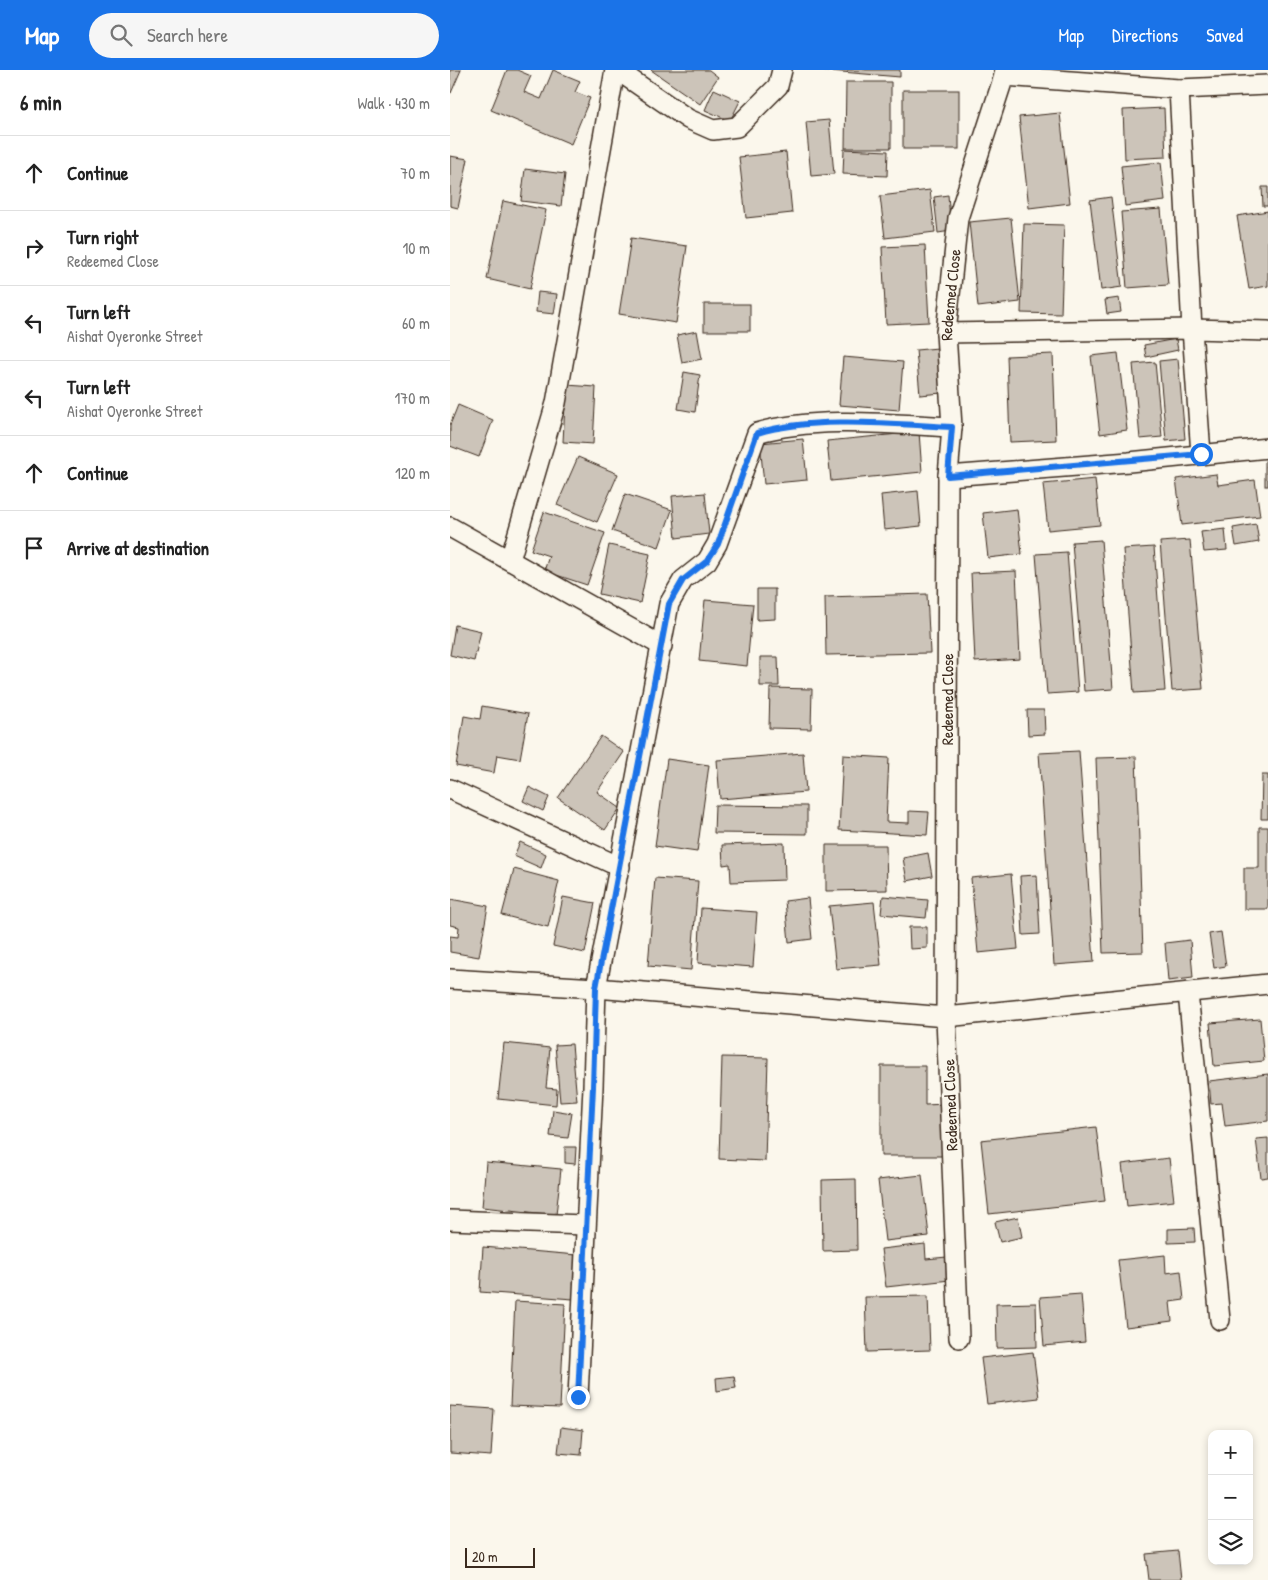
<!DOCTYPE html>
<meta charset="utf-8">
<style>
body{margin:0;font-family:"Patrick Hand",sans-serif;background:#f6f6f6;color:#222}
.controls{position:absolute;right:15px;bottom:15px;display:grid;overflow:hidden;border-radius:10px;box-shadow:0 2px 8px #0003}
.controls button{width:45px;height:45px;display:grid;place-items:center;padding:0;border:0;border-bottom:1px solid #e0e0e0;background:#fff;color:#222;font:25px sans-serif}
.scale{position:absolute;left:15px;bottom:12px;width:70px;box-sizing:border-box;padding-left:5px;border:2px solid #3b2a1e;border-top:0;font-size:14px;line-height:18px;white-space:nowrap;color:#3b2a1e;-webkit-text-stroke:4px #fbf7ec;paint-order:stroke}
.stop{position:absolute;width:15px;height:15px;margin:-11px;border:4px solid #1a73e8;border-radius:50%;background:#fff}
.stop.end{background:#1a73e8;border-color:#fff;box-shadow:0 1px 5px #0008}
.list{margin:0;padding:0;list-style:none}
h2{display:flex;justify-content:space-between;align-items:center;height:65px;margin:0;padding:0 20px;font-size:21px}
h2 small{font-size:16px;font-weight:400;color:#767676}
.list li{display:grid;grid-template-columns:32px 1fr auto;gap:15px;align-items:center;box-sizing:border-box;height:75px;padding:0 20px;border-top:1px solid #e0e0e0}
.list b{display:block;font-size:19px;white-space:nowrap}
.list p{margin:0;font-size:16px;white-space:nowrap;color:#767676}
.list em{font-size:16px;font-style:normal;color:#767676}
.icon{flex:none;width:28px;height:28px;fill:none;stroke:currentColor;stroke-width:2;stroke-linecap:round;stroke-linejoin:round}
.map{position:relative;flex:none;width:818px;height:1510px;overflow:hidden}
header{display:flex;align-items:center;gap:30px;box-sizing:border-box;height:70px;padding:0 25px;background:#1a73e8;color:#fff}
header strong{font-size:24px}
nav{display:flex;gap:28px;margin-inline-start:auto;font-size:18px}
.search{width:350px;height:45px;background:#f6f6f6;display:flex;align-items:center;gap:12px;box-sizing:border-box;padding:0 18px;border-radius:28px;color:#767676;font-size:19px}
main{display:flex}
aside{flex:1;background:#fff}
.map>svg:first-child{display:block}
.building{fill:#ccc4b9;stroke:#3b2a1e}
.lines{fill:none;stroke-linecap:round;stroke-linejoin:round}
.minor-casing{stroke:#3b2a1e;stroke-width:22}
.minor{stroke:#fbf7ec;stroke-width:19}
.route{stroke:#1a73e8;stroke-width:6}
.labels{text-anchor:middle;stroke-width:4.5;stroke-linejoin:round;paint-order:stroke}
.street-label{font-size:16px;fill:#3b2a1e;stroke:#fbf7ec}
</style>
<header>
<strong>Map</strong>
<div class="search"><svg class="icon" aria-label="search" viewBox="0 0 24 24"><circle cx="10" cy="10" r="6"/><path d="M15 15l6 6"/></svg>Search here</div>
<nav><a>Map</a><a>Directions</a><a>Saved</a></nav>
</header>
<main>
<aside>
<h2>6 min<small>Walk · 430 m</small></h2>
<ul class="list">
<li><svg class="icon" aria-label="ahead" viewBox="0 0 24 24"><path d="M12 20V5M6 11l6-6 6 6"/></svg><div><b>Continue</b></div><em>70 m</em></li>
<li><svg class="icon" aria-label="right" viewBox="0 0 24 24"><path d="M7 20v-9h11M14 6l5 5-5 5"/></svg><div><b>Turn right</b><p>Redeemed Close</p></div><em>10 m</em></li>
<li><svg class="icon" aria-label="left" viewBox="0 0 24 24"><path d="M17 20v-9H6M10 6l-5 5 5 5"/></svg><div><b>Turn left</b><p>Aishat Oyeronke Street</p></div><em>60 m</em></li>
<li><svg class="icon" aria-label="left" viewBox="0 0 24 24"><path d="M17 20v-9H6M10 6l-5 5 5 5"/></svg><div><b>Turn left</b><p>Aishat Oyeronke Street</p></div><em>170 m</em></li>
<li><svg class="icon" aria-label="ahead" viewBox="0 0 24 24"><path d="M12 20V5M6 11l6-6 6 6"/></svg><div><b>Continue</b></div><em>120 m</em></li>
<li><svg class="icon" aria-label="arrive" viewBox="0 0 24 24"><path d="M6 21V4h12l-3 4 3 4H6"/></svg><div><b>Arrive at destination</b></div></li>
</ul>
</aside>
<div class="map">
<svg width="818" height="1510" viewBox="0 0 818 1510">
<rect width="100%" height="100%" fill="#fbf7ec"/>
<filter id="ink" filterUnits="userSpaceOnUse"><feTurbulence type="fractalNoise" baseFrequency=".02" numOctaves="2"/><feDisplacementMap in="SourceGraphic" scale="10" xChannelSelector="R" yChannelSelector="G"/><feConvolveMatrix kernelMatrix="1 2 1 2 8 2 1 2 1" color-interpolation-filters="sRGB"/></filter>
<g filter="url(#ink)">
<!-- building -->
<g class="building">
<polygon points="0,0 11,0 1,23 0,23"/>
<polygon points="57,0 67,0 81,6 74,22 91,29 103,0 130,11 125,22 140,28 121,74 41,40"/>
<polygon points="201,0 259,0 268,7 250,34"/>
<polygon points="368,0 450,0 450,7"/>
<polygon points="396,12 441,12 441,78 395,78"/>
<polygon points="264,19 290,31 280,51 255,40"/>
<rect x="453" y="20" width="56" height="59"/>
<polygon points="714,38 716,87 675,89 673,40"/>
<polygon points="610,43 620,133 579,138 569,47"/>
<polygon points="379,50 384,104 361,106 356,52"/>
<polygon points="394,79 438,81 437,106 393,104"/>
<polygon points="336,82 342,143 296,148 289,87"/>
<polygon points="0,86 18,89 8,138 0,136"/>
<polygon points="711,92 715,131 675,136 671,96"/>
<polygon points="75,99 115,104 111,136 71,131"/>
<polygon points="812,117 818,117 818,136 813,136"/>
<polygon points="480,120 485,162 435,168 430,126"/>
<polygon points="498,125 501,161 488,163 484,127"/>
<polygon points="661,127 672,217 651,220 640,130"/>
<polygon points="53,131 96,140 80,219 37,209"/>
<polygon points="711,139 718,215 677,218 671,142"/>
<polygon points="818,141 818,216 799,219 787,146"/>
<polygon points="561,148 570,232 528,237 519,152"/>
<polygon points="574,154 614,155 611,244 571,243"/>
<polygon points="181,168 237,176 226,253 169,244"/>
<polygon points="475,175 479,252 436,254 432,177"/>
<polygon points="88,222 107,224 104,244 86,242"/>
<polygon points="669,228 671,242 657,244 655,230"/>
<rect x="254" y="234" width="46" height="27"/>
<polygon points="247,261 252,289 232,293 227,265"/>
<polygon points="726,269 728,280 696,287 694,275"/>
<polygon points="488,278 492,323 470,325 466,280"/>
<polygon points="668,283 677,360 650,364 641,286"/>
<polygon points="603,284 606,370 560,372 557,286"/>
<polygon points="393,287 453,292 449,340 389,335"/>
<polygon points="728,289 735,369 716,371 709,291"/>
<polygon points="705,292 712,367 690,369 683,294"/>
<polygon points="234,302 250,305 245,342 228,339"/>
<polygon points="116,315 146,317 143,374 113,372"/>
<polygon points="8,335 43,350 29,387 0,376 0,355"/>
<polygon points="469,362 472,402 381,411 377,371"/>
<polygon points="353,369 357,410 314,414 310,373"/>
<polygon points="128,387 168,404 147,452 107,435"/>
<rect x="815" y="391" width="3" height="25"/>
<polygon points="766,404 768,415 805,410 810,446 732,455 726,409"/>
<polygon points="645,409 650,455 598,460 593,414"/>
<polygon points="468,421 471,456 434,460 431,425"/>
<polygon points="255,423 259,464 226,468 222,426"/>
<polygon points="175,424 222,440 209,477 162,461"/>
<polygon points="567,439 572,484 538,488 533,443"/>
<polygon points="94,442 155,463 137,515 94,501 99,486 81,480"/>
<polygon points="806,454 809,472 786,476 783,458"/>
<polygon points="775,459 777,480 754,482 751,462"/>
<polygon points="651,470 663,619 634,621 622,472"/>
<polygon points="740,470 753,619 722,621 710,472"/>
<polygon points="159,475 200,484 190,533 149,524"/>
<polygon points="704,477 715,621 684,623 673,479"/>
<polygon points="617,482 628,622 597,624 586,484"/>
<polygon points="566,501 570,589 525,592 521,503"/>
<polygon points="307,519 325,519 325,549 307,550"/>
<polygon points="477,524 480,583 376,585 375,527"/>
<polygon points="255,530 303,534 297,596 249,591"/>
<polygon points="5,555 31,561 24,591 0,585"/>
<polygon points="310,587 328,587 329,616 310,616"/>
<polygon points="320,618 362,619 361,659 319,658"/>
<polygon points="32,636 78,644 70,689 47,685 44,703 6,696 14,646 30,649"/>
<polygon points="577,640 594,640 595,664 578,665"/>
<polygon points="151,666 174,682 147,722 170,738 155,760 108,728"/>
<polygon points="629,681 644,892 604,895 589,683"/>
<polygon points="353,683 356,722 270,729 267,690"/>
<polygon points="393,685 439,688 436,752 459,753 459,741 479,742 477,765 389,760"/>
<polygon points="686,687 693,882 653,883 646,688"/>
<polygon points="217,689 259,695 247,782 205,776"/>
<polygon points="812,705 818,705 818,749 811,749"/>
<polygon points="79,717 99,727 93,741 73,731"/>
<polygon points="265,735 357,736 357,764 264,763"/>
<polygon points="809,757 818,757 818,839 794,839 794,798 809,798"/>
<polygon points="70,772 96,784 91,798 64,786"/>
<polygon points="334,773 335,810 281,812 280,794 273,795 272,775"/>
<polygon points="376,775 436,775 437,820 376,821"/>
<polygon points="478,783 482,806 457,811 453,788"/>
<polygon points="64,799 109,811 98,857 52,845"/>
<polygon points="561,804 568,879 528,883 521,808"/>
<polygon points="587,805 590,864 573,865 570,806"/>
<polygon points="205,808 248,811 241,900 198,896"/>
<polygon points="433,826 478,830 476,848 431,844"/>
<polygon points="113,827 145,833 135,883 103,876"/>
<polygon points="358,828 362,869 339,872 335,831"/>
<polygon points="0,829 38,836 29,887 0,882 0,866 8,867 9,857 0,855"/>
<polygon points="424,832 431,895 386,899 379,836"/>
<polygon points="251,838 307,842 303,897 248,893"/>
<polygon points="459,857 477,857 477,878 460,879"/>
<polygon points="771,862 776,896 764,898 759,864"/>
<polygon points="740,870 743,908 718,911 715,873"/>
<polygon points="810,949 814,991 764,996 760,953"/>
<polygon points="54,973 100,978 96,1018 107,1019 106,1035 48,1029"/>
<polygon points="122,974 127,1031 110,1032 105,975"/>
<polygon points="272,987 318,988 315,1091 269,1089"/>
<polygon points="431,996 475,996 475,1035 495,1034 495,1086 431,1086"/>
<polygon points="818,1004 818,1051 775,1056 772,1033 761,1034 759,1011"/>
<polygon points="103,1040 122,1043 118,1068 100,1066"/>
<polygon points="646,1057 655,1131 539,1144 531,1070"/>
<polygon points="818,1068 818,1107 811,1108 806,1069"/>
<polygon points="115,1077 126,1077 125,1094 115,1093"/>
<polygon points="719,1088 724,1131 677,1136 672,1094"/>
<polygon points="36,1092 111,1099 106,1145 32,1137"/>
<polygon points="472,1105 479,1166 435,1171 428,1110"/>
<polygon points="406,1109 407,1180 373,1181 372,1110"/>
<polygon points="568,1147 572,1167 550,1172 545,1152"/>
<polygon points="744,1158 745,1172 718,1173 718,1159"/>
<polygon points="475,1174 476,1189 497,1187 500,1210 436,1217 431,1179"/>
<polygon points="33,1177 127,1185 123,1229 30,1222"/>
<polygon points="715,1185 716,1203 731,1201 734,1230 720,1232 722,1251 676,1257 668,1190"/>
<polygon points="631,1224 635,1272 594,1276 590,1227"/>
<polygon points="478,1226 480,1280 417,1282 415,1227"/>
<polygon points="65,1231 115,1234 110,1338 60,1336"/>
<polygon points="586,1233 587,1277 547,1278 546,1234"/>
<polygon points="583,1282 589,1328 537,1334 531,1288"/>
<polygon points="284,1306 286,1318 267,1321 266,1308"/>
<polygon points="0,1336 44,1339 41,1386 0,1383"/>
<polygon points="111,1357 133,1360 131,1385 108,1383"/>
<polygon points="728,1481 731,1510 699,1510 696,1484"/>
</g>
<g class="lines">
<defs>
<g id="minor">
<polyline points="167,0 238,49 263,60 287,57 328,16 332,0"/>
<polyline points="554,6 729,19 818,15"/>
<polyline points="729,19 742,259 751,384"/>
<polyline points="496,263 742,259 818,261"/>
<polyline points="498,406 679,392 818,378"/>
<polyline points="0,457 212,576"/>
<polyline points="60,490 106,333 165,0"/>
<polyline points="0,719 170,797"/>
<polyline points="0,909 146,918 496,947 818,914"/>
<polyline points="738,923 770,1250"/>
<polyline points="0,1150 135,1155"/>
<path id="s1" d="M 509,1268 L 496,947 L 498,406 L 502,357 L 496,263 L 508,148 L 554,6 L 554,0"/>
<path d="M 128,1327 L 143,1017 L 146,918 L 219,534 L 233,510 L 257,491 L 267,474 L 307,363 C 365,346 442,354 502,357"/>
</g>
</defs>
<!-- minor casing -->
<use href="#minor" class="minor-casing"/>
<!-- minor -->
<use href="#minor" class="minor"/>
</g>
</g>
<g class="lines" filter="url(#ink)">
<!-- route -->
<path class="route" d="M 128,1327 L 143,1017 L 146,918 L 219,534 L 233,510 L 257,491 L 268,474 L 307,363 C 365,346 442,354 502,357 L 498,406 L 751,384"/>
</g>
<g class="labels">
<!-- street labels -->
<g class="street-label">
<text dy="6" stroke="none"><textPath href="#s1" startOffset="1044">Redeemed Close</textPath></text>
<text dy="6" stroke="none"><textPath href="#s1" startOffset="639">Redeemed Close</textPath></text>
<text transform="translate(500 1035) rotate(-92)" y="6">Redeemed Close</text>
</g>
</g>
</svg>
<div class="controls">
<button>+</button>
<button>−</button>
<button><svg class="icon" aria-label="layers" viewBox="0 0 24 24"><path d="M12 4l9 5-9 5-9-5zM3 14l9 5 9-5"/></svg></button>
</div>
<div class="scale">20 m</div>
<div class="stop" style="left:751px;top:384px"></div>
<div class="stop end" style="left:128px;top:1327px"></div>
</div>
</main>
